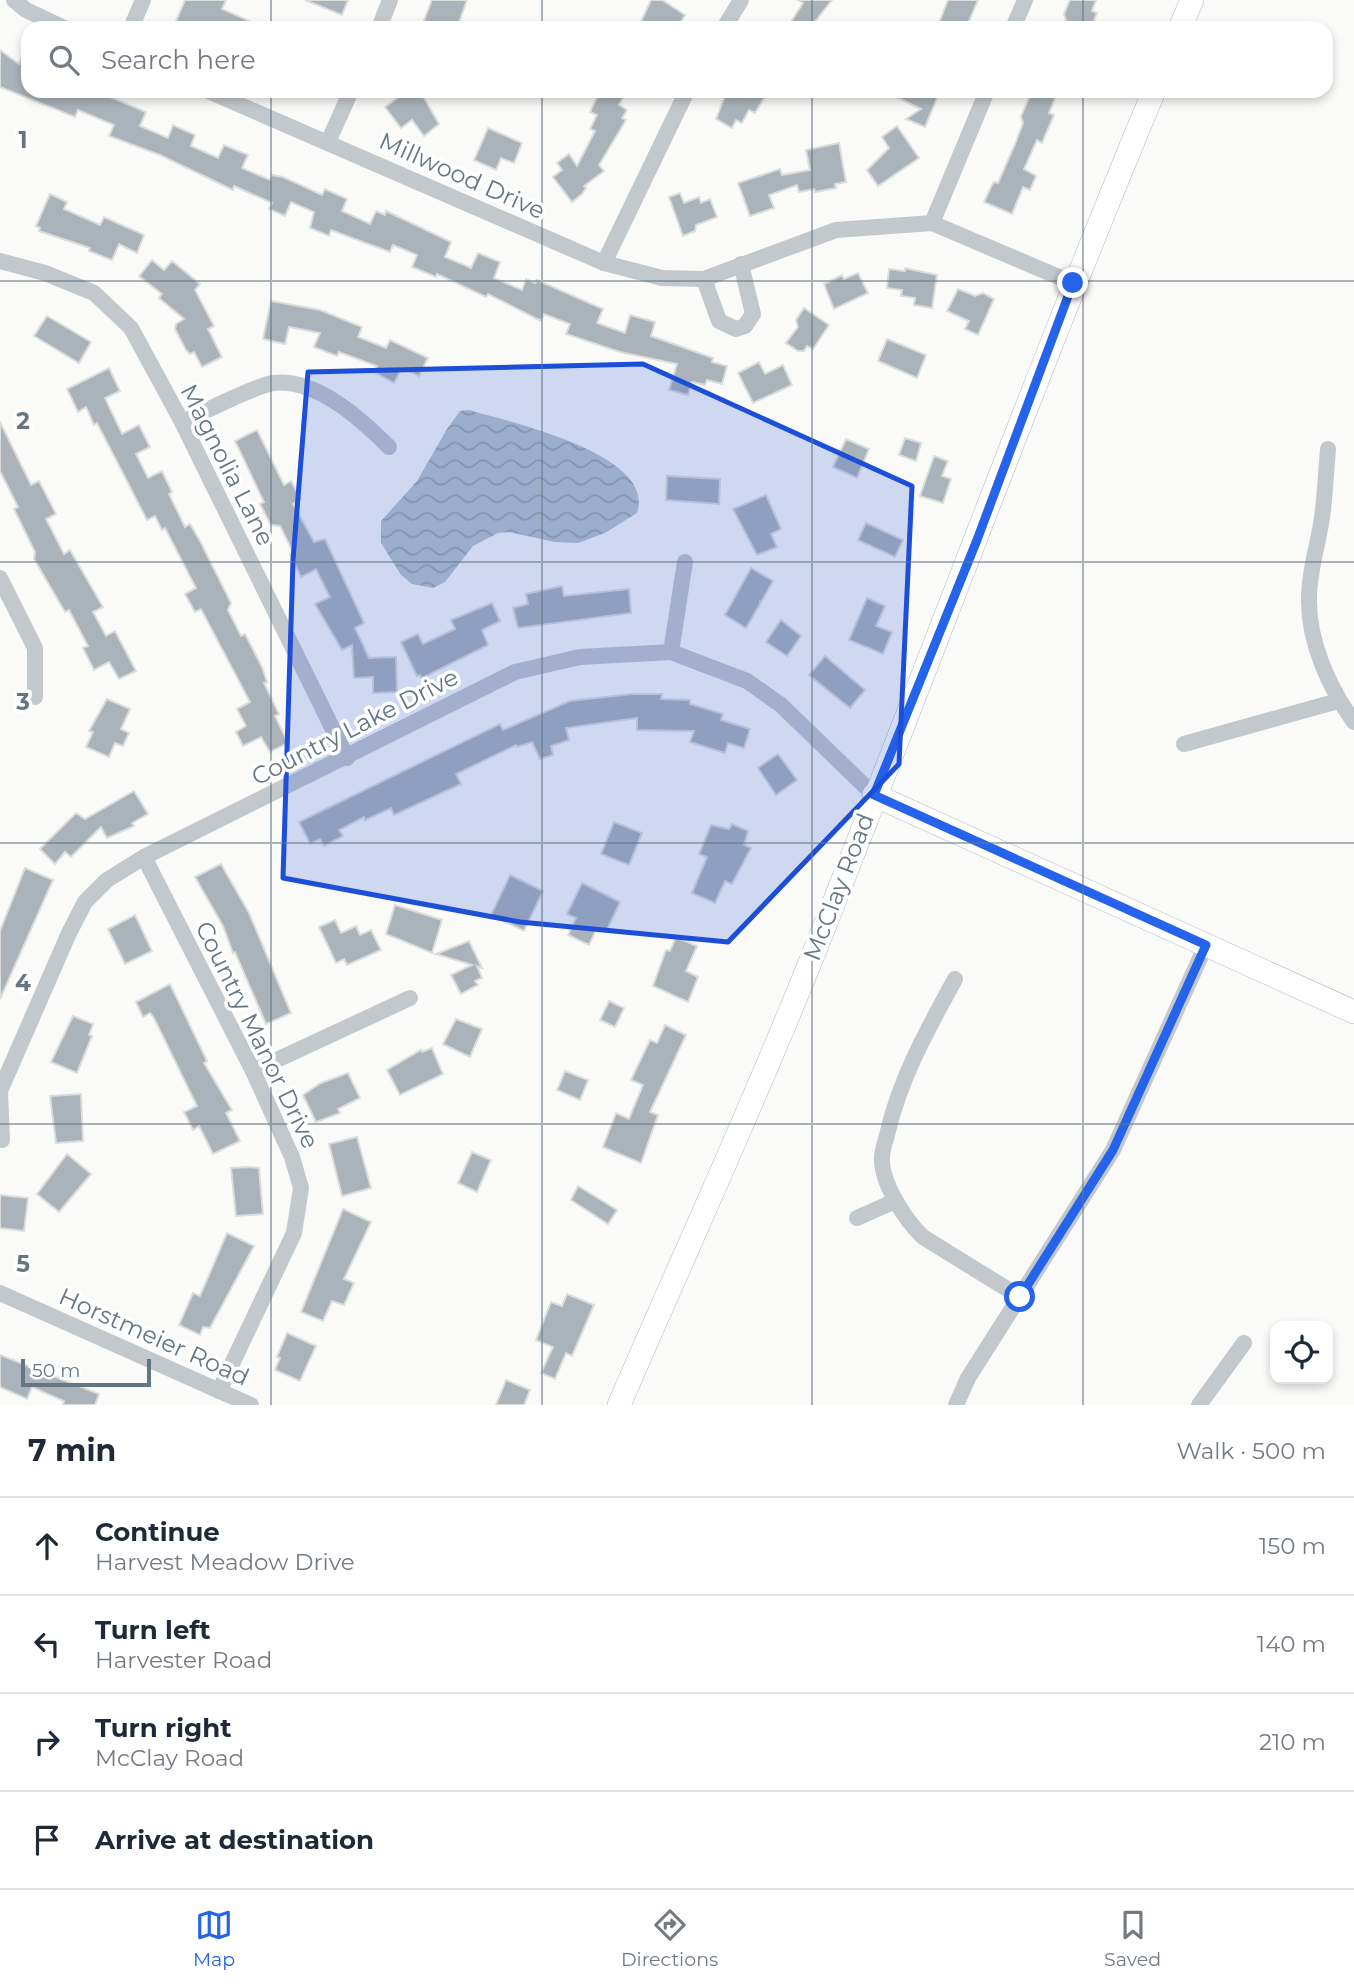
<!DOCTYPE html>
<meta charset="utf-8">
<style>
body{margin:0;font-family:Montserrat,sans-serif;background:#f6f6f7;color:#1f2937}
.controls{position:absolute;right:21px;bottom:21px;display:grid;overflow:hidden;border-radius:14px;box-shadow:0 4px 10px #0003}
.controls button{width:63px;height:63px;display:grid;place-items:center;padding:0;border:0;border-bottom:2px solid #e0e1e3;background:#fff;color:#1f2937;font:35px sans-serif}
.scale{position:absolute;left:21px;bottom:18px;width:130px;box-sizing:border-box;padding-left:7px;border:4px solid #657683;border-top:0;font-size:19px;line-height:24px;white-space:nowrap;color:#657683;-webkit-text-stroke:5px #fff;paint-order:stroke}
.stop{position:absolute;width:21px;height:21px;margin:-16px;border:5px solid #2563eb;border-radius:50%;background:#fff}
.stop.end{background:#2563eb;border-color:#fff;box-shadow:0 2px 7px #0008}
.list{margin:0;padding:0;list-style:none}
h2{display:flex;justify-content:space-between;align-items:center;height:91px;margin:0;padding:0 28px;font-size:30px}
h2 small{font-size:23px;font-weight:400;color:#747a83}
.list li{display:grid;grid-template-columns:46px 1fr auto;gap:21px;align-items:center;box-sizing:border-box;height:98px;padding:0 28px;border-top:2px solid #e0e1e3}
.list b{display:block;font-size:26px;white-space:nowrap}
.list p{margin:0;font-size:23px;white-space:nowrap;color:#747a83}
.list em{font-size:23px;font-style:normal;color:#747a83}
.icon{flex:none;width:38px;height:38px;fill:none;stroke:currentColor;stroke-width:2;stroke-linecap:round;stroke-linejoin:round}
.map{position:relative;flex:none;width:1354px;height:1405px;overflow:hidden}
.search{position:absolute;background:#fff;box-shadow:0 4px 10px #0003;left:21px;right:21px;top:21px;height:77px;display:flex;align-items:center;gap:18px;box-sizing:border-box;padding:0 24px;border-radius:21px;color:#747a83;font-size:26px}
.sheet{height:483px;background:#fff}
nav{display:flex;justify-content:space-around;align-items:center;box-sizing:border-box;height:98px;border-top:2px solid #e0e1e3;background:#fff;font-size:19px;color:#747a83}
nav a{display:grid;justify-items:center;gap:4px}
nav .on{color:#2563eb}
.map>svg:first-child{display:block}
.water{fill:url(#water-waves)}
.building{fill:#aab3b9;stroke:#dcdcda;stroke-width:2}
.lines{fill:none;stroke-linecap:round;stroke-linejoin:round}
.secondary-casing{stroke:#b3babf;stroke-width:24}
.minor{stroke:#c3c8cc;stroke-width:16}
.secondary{stroke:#fff;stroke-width:23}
.route{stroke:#2563eb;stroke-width:9}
.marked{fill:#1d4ed8;fill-opacity:0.2;stroke:#1d4ed8;stroke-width:5;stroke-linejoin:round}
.grid{fill:none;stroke:#657683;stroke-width:2;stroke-opacity:0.55}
.labels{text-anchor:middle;stroke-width:7;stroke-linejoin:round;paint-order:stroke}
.street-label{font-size:24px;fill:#657683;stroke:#fff}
.grid-label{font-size:23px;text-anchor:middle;font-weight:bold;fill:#657683;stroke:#fff;stroke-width:7;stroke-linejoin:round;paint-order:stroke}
</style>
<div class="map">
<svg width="1354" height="1405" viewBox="0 0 1354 1405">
<defs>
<pattern id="water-waves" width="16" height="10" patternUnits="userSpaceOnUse" patternTransform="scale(1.75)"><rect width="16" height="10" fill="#bbc7cb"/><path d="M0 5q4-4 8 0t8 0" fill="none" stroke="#9ca6aa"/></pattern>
</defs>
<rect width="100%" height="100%" fill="#fafaf8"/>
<!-- water -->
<path class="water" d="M 469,410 C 506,421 658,454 637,513 L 605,533 L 578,543 L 555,542 L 509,532 L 498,533 L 473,546 L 445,582 L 433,588 L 412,584 L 401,575 L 381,543 L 381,521 L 417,481 L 447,429 L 460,411 Z"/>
<!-- building -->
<g class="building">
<polygon points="185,0 226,0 222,9 265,28 173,28"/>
<polygon points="305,0 348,0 342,15"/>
<polygon points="432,0 467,0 457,28 421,28"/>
<polygon points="651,0 662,0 685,15 677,28 638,28"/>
<polygon points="798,0 832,0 810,28 787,28 803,3"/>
<polygon points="948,0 978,0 966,28 937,28"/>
<polygon points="1070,0 1096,0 1092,11 1097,13 1091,28 1063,28 1066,20 1064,14"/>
<polygon points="28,43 28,91 96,91 146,112 140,126 168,138 173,125 195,135 191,146 218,158 224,145 248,155 242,168 270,180 272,175 283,177 322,195 325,189 347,199 342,211 370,224 376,211 385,215 386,211 407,221 451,242 445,257 471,268 478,253 500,262 494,278 522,290 526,279 535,283 537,280 603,309 597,323 625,333 630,315 655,322 651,336 713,358 712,362 727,366 722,384 707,380 705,385 692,382 688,395 669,390 677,364 620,352 566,334 570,324 544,314 541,321 488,294 486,297 437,274 436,277 412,267 417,255 393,245 390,252 331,230 329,236 310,228 314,212 291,202 285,216 269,209 272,203 234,186 233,190 160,155 109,136 114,125 78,110 75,117 0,87 0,50 19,64"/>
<polygon points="407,91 420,91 439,124 424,136 412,120 401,128 385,107"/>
<polygon points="600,91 627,91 619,105 627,110 622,118 626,120 599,165 604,171 584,186 586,188 582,194 572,202 553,177 562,170 557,163 569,154 577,166 595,131 590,129 597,115 590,112"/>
<polygon points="727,91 752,91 764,98 755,113 749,110 742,123 736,120 732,128 716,119"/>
<polygon points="884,91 940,91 925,127 906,119 921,109"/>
<polygon points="1032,91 1058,91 1049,113 1054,115 1042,143 1037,140 1024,169 1036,176 1030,190 1023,187 1012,214 984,202 991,187 994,182 998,183 1016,142 1023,123 1021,116"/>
<polygon points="897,126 919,158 878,186 867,170 889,148 882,137"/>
<polygon points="488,128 522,143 514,163 501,158 496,170 474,160"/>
<polygon points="839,143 846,182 835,184 836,188 815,192 814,189 799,192 797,185 769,195 774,208 750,216 738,183 780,169 782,175 810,170 806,150"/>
<polygon points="680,193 684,203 699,197 701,203 710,199 717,217 696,225 695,231 683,236 669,197"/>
<polygon points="50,194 67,202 64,209 100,225 104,217 144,235 137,253 119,244 112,260 89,251 90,248 39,231 40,228 36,226"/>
<polygon points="152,260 164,270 172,261 200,284 195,290 214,326 208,329 222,357 202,367 194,352 190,354 186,350 175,329 176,324 184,319 159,298 162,294 139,276"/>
<polygon points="905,268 937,275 932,308 914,305 915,298 901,296 902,290 887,288 889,269 905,271"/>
<polygon points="858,273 868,293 834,309 824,284 842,275 844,279"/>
<polygon points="958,289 975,296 983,293 994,299 978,335 965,329 969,321 947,311"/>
<polygon points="271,301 320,310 362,327 358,337 386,348 390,340 428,358 419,376 402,368 394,383 374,372 377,366 339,352 337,356 314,347 320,333 289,327 285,344 263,339"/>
<polygon points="804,308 829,325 813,349 807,346 804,351 798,351 786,343 798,327 796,320"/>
<polygon points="47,316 91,342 79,363 34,336"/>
<polygon points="887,339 926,355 917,378 878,361"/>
<polygon points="759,362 765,374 783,365 792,385 753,403 738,373"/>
<polygon points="109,368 120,391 105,398 122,434 139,425 150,447 136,454 148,478 162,471 172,492 169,494 185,527 190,524 200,541 231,603 228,610 241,636 245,634 262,667 267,682 264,683 279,714 275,716 288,743 270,752 261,737 243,746 236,732 246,726 237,709 250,702 201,609 195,612 185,594 196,588 165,528 162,530 155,516 147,520 97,423 94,425 86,407 78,412 67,389"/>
<polygon points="0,422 31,485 39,481 56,514 46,519 64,554 70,550 103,607 93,612 106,636 115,631 136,671 119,679 109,662 94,670 83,648 88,646 69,610 65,612 34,559 35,552 14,509 18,507 0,471"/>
<polygon points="257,430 284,485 291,481 301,499 293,504 314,542 325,539 364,623 355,628 369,658 396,657 397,692 373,693 373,677 354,678 352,645 342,650 315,604 330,597 316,569 301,577 290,554 293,552 280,526 271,525 260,504 264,502 235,441"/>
<polygon points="905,438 921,443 916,461 899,455"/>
<polygon points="846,439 869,449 857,478 833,467"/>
<polygon points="934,456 948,461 942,476 951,479 943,503 920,496"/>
<polygon points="667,476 720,479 719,504 666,500"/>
<polygon points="766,495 781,529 771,534 777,547 757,555 733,509"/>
<polygon points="866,523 903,540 895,557 858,540"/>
<polygon points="751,568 773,581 761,602 759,601 761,602 746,628 725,615"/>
<polygon points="562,586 564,596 629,589 631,613 518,628 513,608 528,604 526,594"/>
<polygon points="867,598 885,606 876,626 892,632 883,654 849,640"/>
<polygon points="492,603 500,621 482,630 488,645 422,678 420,675 417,676 401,642 418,634 423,644 455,629 451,620"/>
<polygon points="781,620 801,636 787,656 766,642"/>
<polygon points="825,656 865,690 850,708 809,675"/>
<polygon points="632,694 662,694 661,699 690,700 690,704 723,714 721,720 750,729 744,748 728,743 725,753 690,742 694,731 637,730 637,718 566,728 569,740 551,746 553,755 540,759 532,742 517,747 516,745 456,774 461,784 394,815 391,808 365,820 364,817 339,830 343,836 324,846 320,839 310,844 299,822 500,724 503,730 570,701"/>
<polygon points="107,699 130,709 121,729 129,733 123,746 115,743 109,757 86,747 93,732 89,731"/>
<polygon points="778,754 797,780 776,795 758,768"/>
<polygon points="134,791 148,814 132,823 134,826 107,838 101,827 71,857 65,852 55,864 40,849 76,813 85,819"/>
<polygon points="614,822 642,833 629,865 601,854"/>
<polygon points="732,824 748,831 744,845 751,848 732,884 725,881 715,903 692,893 707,857 699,854 711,825 729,829"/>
<polygon points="221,864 249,913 291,1013 266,1024 235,952 233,953 223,926 195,877"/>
<polygon points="25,868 53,880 0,999 0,931"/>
<polygon points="510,875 543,891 524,931 491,915"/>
<polygon points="582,883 620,902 606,932 597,928 589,945 568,935 576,918 567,914"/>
<polygon points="395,905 442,920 432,953 386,934"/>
<polygon points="135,915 152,951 125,964 108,929"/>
<polygon points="335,920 341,933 356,926 360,935 371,930 381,950 347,965 344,959 336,963 319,927"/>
<polygon points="676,937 697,946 686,971 698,977 688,1002 653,986 666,950 670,951"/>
<polygon points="469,941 482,968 477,966 482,978 475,981 478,985 461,994 451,975 472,965 436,954"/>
<polygon points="170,984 207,1061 204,1063 232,1110 226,1113 240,1141 213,1154 199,1126 193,1130 184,1112 197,1106 154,1018 150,1013 143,1017 136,1002"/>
<polygon points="609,1001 624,1008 615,1027 600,1020"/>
<polygon points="73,1016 93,1024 89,1035 92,1036 77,1073 51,1062"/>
<polygon points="456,1019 482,1029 470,1057 443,1044"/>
<polygon points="665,1025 686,1035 650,1112 658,1115 641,1163 603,1147 616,1113 629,1119 643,1085 631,1080 650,1040 657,1043"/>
<polygon points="432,1048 443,1074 400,1095 387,1070 421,1050 422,1052"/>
<polygon points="565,1071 588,1080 580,1100 557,1090"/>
<polygon points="348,1073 360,1098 338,1109 340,1113 316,1122 303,1095 321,1083"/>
<polygon points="81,1094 83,1141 56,1143 50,1096"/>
<polygon points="357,1137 371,1188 342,1196 329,1144"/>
<polygon points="472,1152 491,1160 477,1192 458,1183"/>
<polygon points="67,1154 91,1174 59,1212 37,1194"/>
<polygon points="248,1167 259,1168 263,1214 236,1216 231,1168"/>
<polygon points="578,1186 617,1210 608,1224 571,1200"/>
<polygon points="0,1195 28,1198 24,1231 0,1228"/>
<polygon points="343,1209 371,1222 344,1279 354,1283 344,1305 332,1301 323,1321 301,1312"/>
<polygon points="227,1233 254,1246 210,1328 203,1327 200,1335 179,1325 193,1293 200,1296"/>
<polygon points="567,1294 594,1305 572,1356 566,1353 555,1379 541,1373 553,1347 536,1340 551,1302 562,1306"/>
<polygon points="287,1333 316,1346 300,1381 275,1370 280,1358 277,1357"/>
<polygon points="0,1355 99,1394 95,1405 63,1405 64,1401 32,1387 27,1399 0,1387"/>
<polygon points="506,1380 530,1390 524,1405 496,1405"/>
</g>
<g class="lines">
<defs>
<g id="secondary">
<polyline points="1180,28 1192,0"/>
<polyline points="874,795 1354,1012"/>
<path d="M 619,1405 C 683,1257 751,1110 811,960 C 927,671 1034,378 1154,91"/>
</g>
</defs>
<!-- secondary casing -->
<use href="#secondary" class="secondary-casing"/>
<!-- minor -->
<g class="minor">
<polyline points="14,0 26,10 64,28"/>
<polyline points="131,28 143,0"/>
<polyline points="379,28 390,0"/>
<polyline points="724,28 741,0"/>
<polyline points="1013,28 1025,0"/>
<polyline points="208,91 604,263 662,278 704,279 836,230 932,223 1073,283"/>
<polyline points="328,142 351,91"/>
<polyline points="932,223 987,91"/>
<polyline points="0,261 45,273 94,293 131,328 182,422 347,758"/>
<polyline points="604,263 687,91"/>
<polyline points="704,279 719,321 736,329 745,326 753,314 741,264"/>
<path d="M 182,422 C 202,413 254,386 273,383 C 316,378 361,419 389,447"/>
<path d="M 1328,449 C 1326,472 1325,495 1322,518 C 1318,545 1309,571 1309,598 C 1308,641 1329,688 1354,722"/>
<polyline points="0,578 35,648 35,697"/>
<polyline points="671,652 685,562"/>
<polyline points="1184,744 1338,701"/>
<polyline points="144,857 253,1071 292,1157 301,1188 294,1233 219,1391"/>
<path d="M 955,979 C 928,1029 901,1076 888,1131 C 886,1140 882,1149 882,1158 C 881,1183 906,1221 923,1237 L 1020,1297"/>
<polyline points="253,1071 410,998"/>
<polyline points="2,1140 0,1091 69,933 85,902 107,880 144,857 515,672 580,657 671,652 747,681 781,705 874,795"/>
<polyline points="857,1218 895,1201"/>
<polyline points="0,1293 251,1405"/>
<polyline points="956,1405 968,1378 1113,1150 1206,945"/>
<polyline points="1199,1405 1244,1343"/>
</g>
<!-- secondary -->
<use href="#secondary" class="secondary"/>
</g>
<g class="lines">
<!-- route -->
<polyline class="route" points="1020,1297 1113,1150 1206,945 874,795 977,540 1073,283"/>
</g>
<!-- marked area -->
<path class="marked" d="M 643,364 L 912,486 L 899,764 L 728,942 L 520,922 L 283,878 L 293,560 L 308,372 Z"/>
<!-- grid -->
<path class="grid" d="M 271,0 L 271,28M 542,0 L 542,28M 812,0 L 812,28M 1083,0 L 1083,28M 271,91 L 271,1405M 542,91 L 542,1405M 812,91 L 812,1405M 1083,91 L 1083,1405M 0,281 L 1354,281M 0,562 L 1354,562M 0,843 L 1354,843M 0,1124 L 1354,1124"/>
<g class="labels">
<!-- street labels -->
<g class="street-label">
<text transform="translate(462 176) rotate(24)" y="8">Millwood Drive</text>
<text transform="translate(227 465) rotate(63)" y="8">Magnolia Lane</text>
<text transform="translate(355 727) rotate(-27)" y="8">Country Lake Drive</text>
<text transform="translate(839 887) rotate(-69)" y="8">McClay Road</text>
<text transform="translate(257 1035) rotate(64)" y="8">Country Manor Drive</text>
<text transform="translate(154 1337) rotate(24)" y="8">Horstmeier Road</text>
</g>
</g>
<g class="grid-label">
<text x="23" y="148">1</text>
<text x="23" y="429">2</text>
<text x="23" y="710">3</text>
<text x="23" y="991">4</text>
<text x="23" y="1272">5</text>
</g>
</svg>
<div class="controls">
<button><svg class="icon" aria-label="locate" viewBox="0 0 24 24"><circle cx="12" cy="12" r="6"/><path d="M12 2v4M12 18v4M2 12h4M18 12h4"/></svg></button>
</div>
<div class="scale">50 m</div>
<div class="stop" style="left:1020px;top:1297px"></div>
<div class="stop end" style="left:1073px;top:283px"></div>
<div class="search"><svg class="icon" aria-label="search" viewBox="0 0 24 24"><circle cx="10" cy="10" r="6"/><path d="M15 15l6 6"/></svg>Search here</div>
</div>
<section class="sheet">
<h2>7 min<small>Walk · 500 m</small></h2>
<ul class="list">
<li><svg class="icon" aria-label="ahead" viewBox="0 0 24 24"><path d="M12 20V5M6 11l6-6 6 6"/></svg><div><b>Continue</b><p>Harvest Meadow Drive</p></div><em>150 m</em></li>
<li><svg class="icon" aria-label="left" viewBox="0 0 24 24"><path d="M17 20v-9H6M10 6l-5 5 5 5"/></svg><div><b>Turn left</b><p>Harvester Road</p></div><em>140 m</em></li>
<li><svg class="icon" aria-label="right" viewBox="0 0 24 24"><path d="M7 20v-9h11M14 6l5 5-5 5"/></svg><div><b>Turn right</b><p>McClay Road</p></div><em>210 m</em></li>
<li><svg class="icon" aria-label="arrive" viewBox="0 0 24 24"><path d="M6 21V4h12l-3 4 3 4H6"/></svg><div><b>Arrive at destination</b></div></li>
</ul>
</section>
<nav>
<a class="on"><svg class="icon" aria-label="map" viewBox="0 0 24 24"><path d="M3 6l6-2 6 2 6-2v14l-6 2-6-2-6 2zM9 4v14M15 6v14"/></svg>Map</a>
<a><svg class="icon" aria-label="directions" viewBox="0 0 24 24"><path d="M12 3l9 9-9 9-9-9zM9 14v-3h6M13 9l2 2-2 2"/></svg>Directions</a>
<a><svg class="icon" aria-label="saved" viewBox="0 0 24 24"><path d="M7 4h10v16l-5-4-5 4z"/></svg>Saved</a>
</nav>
